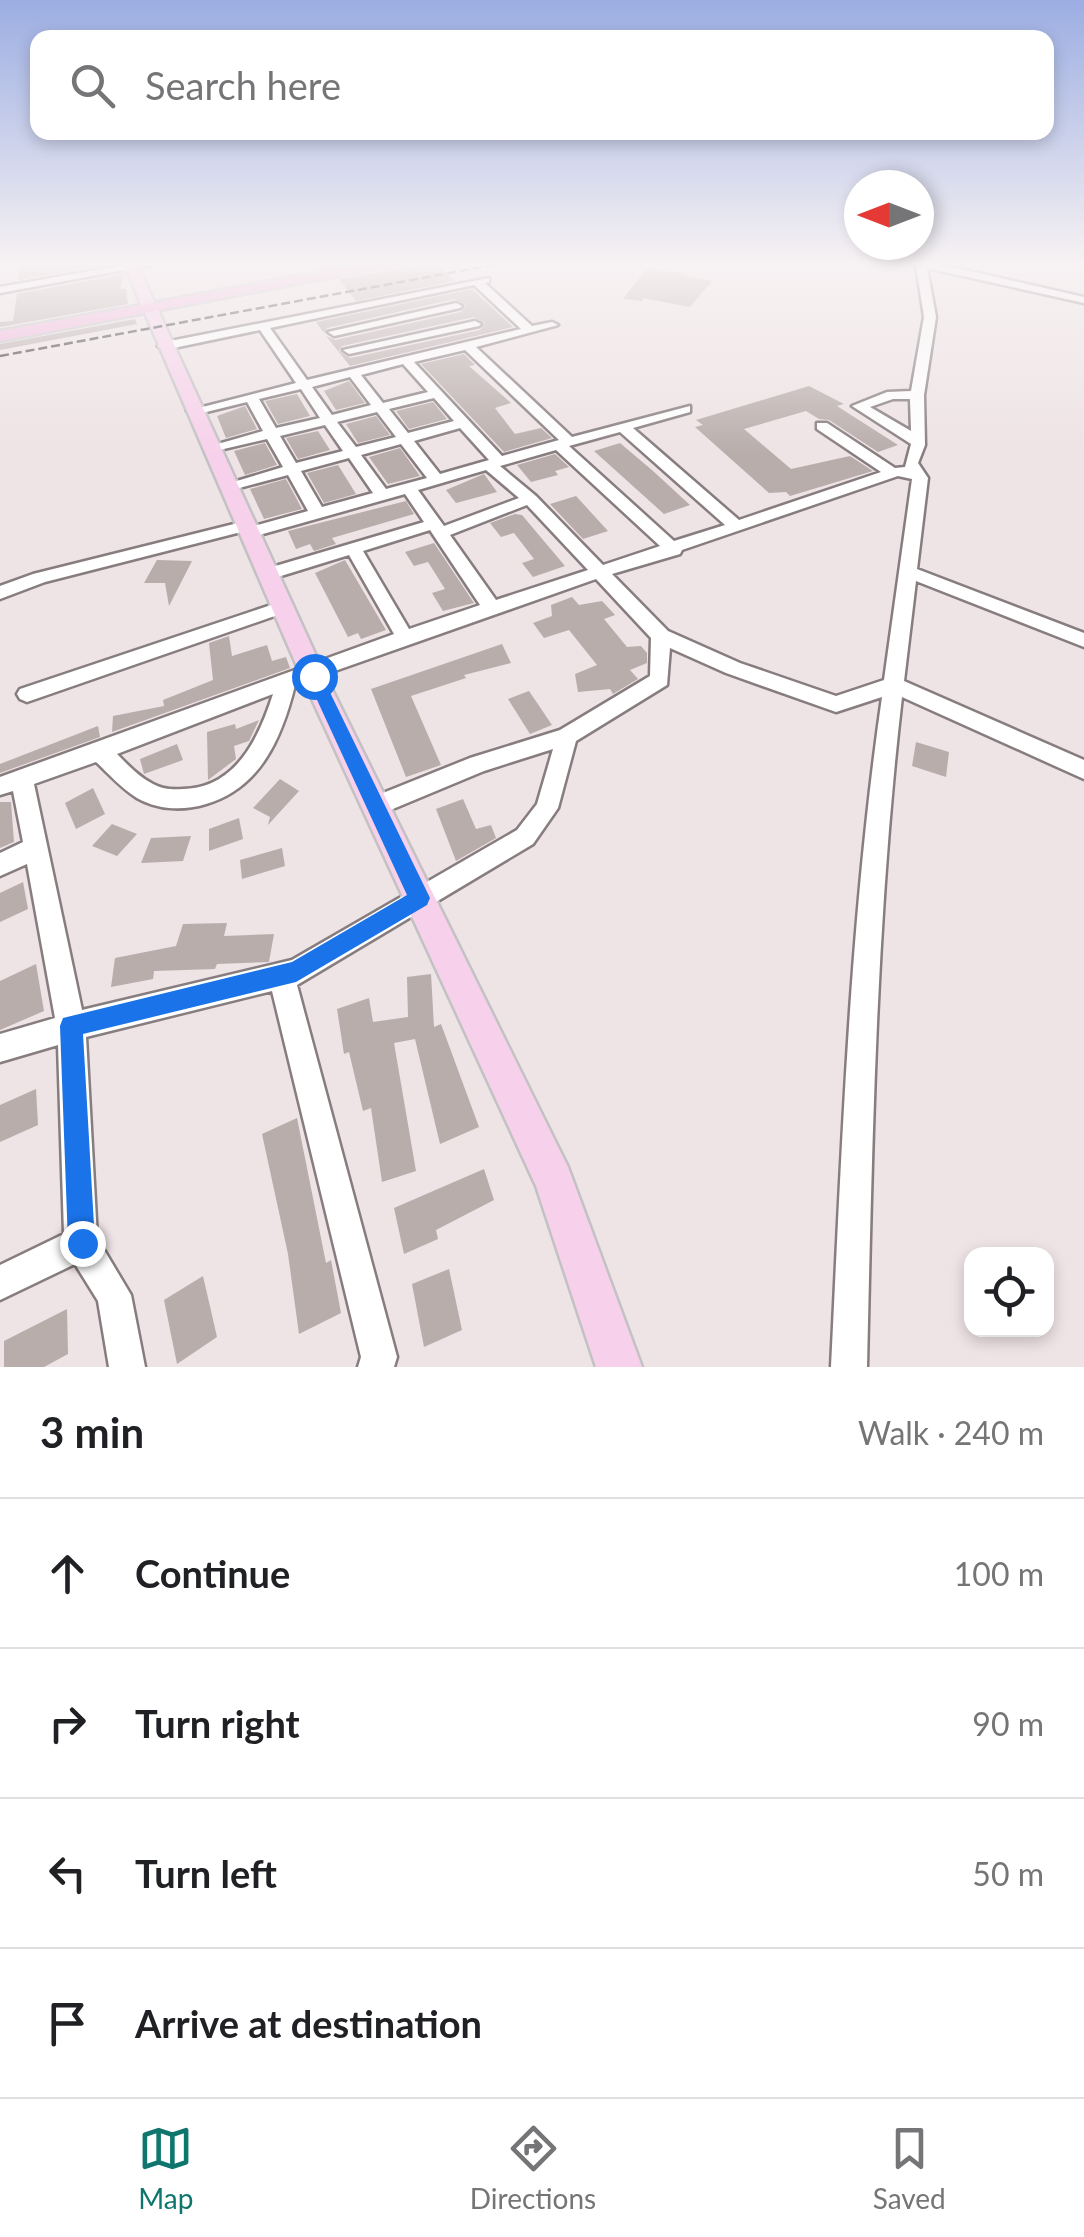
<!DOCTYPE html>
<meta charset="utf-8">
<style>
body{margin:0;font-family:Lato,sans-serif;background:#f6f6f6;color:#202124}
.controls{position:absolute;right:30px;bottom:30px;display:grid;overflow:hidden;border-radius:20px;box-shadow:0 5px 15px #0003}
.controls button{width:90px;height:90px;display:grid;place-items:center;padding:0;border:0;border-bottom:2px solid #e0e0e0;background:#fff;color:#202124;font:50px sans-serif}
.compass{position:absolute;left:844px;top:170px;width:90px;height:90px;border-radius:50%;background:#fff;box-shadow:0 5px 15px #0003;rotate:270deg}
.stop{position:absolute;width:30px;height:30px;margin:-22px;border:8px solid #1a73e8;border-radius:50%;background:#fff}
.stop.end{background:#1a73e8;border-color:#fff;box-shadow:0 2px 10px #0008}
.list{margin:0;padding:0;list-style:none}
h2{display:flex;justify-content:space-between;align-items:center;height:130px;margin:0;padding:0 40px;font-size:42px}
h2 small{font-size:32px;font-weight:400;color:#757577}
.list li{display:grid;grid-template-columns:65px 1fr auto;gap:30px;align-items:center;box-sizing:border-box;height:150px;padding:0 40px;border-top:2px solid #e0e0e0}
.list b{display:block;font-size:38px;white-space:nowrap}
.list em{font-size:32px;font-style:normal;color:#757577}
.icon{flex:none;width:55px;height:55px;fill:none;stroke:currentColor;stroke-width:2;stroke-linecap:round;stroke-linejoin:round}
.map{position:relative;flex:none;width:1084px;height:1367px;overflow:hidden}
.search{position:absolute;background:#fff;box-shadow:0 5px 15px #0003;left:30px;right:30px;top:30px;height:110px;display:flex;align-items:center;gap:25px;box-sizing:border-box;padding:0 35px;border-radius:20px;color:#757577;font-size:38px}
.sheet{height:730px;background:#fff}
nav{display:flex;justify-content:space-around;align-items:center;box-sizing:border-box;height:140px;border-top:2px solid #e0e0e0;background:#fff;font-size:28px;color:#757577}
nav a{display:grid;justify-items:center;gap:5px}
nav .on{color:#0f766e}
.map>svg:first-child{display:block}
.building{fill:#b8adab;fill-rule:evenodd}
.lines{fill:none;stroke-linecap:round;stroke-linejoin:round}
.minor-casing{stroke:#877d7f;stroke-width:5}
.major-casing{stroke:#c3c2c2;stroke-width:5}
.highway-casing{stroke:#c3c2c2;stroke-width:5}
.minor{fill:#fff;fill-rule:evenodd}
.major{fill:#f7d1eb;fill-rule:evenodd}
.highway{fill:#f2b2dd;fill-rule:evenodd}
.rail{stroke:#312d2d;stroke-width:2.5;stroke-dasharray:9 4;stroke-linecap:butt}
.route{fill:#1a73e8}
</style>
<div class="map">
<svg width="1084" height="1367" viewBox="0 0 1084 1367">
<rect width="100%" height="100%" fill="#eee3e5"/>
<!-- building -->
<g class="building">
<polygon points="21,262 118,262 18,280"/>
<polygon points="437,263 455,281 356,301 339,279"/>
<polygon points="647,268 687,274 685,276 712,281 690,307 643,298 642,301 623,299"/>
<polygon points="124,274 120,289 126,289 128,304 0,327 0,322 13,321 17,294"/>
<path d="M 472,289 L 513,327 L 350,366 L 326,336 L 335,340 L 461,312 L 466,305 L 455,299 L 327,328 L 324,333 L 316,322 ZM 474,317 L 485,323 L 480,330 L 350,358 L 339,351 L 342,346 Z"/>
<polygon points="135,319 137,324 0,350 0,344"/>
<polygon points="464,354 475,365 469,366 511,403 495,408 515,434 541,428 552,438 504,452 421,364"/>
<polygon points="349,381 365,403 336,410 324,391"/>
<polygon points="809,386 844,404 837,406 898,445 878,452 829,420 819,419 806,411 744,429 791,469 850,456 873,471 790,496 786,492 769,493 695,427 703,425 696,420"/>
<polygon points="297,394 310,416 278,424 265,401"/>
<polygon points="433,402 447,419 409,429 396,411"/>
<polygon points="245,406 257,429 226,438 217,416"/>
<polygon points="376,416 390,435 358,443 346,424"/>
<polygon points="318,431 330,450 298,459 286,438"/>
<polygon points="265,443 277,465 245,475 234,451"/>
<polygon points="620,443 653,471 690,505 664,514 594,451"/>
<polygon points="400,448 420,476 388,484 369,457"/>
<polygon points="555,454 569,467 555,471 558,475 531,482 517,465"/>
<polygon points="338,465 356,494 324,503 307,473"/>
<polygon points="484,474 497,492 456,503 446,490"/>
<polygon points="286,479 302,509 264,519 250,489"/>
<polygon points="576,496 608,531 583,539 550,504"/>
<polygon points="406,501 414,514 332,538 336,544 314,551 310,544 296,549 288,531"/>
<polygon points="515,514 522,515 565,566 533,577 522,563 534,559 514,533 501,537 490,523"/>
<polygon points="434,543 474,603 443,611 432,593 445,589 428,562 414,566 405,552"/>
<polygon points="157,560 192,561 169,606 165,583 144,583"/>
<polygon points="345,560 386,630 361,639 358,633 348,637 315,573"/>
<polygon points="572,597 579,605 602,601 615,615 604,619 627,647 641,646 647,653 647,663 630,670 638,679 613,694 610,689 578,692 575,674 597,665 569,630 544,638 533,623 552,616 551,605"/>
<polygon points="229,636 232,656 267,645 272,661 286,657 290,668 112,732 113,716 164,706 163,700 213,680 209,643"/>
<polygon points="502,644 511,663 464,675 466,678 411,696 441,765 406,777 371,689"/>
<polygon points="529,691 552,725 530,734 508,699"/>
<polygon points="259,720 249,741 234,746 236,759 208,780 207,732 235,724 236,729"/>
<polygon points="98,726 100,737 0,773 0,764"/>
<polygon points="916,742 949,752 946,777 912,766"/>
<polygon points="177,744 183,760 144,774 140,759"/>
<polygon points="280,779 299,791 268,825 270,817 253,808"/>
<polygon points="93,788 105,814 76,829 65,803"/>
<polygon points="463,799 476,829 491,825 496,838 456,861 436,809"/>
<polygon points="0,802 11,802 14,842 0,848"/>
<polygon points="239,818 243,839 209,851 209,829"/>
<polygon points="112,824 137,834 117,856 92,846"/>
<polygon points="191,836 183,861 141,863 151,838"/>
<polygon points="282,848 285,866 242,879 240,860"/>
<polygon points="23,882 28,909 0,922 0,893"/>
<polygon points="227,923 224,936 274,934 269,962 217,964 215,969 154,971 153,979 111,987 115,958 176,946 183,924"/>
<polygon points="36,964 44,1011 0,1030 0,981"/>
<polygon points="431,974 434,1027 441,1024 479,1127 440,1144 415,1039 394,1043 416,1171 382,1182 371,1108 363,1111 349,1052 344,1054 337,1009 369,998 373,1022 408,1017 407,977"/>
<polygon points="36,1089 38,1125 0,1142 0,1105"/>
<polygon points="297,1118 326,1263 331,1260 341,1313 299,1334 288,1254 262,1134"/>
<polygon points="484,1169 494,1200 436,1230 438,1239 404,1254 394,1208"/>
<polygon points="449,1269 462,1330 424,1347 412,1284"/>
<polygon points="203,1276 217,1337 177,1364 164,1300"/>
<polygon points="67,1309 68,1354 44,1367 4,1367 4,1341"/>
</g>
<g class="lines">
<defs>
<g id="minor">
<polygon points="142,262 167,262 0,293 0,287"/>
<path d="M 909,262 L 930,262 L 1084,297 L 1084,303 L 927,268 L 936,317 L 924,395 L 925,445 L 918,463 L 928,478 L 917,569 L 1084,633 L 1084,647 L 916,581 L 904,681 L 1084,760 L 1084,779 L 902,697 C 876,920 872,1143 867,1367 L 831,1367 C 842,1143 850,919 882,697 L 836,712 L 726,673 L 670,648 L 667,685 L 576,741 L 558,808 L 533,844 L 297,985 L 397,1357 L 394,1367 L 358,1367 L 361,1357 L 272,991 L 86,1037 L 97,1238 L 131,1295 L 145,1367 L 109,1367 L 98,1301 L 75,1264 L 0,1300 L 0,1265 L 64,1234 L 58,1045 L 0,1062 L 0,1034 L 55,1018 L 27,864 L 0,876 L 0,853 L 23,842 L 13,791 L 0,795 L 0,777 L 394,634 L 349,555 L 268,580 L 259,574 L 262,570 L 424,522 L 405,494 L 249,538 L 241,532 L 45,582 L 0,599 L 0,586 L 33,574 L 246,521 L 254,526 L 308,511 L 288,475 L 228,491 L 220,486 L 283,467 L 267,439 L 211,452 L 204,448 L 263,431 L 247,402 L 194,415 L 187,411 L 296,383 L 260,330 L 164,350 L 158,346 L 160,343 L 489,278 L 489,282 L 485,283 L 532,326 L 552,322 L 558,325 L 476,347 L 572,437 L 690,406 L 690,412 L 633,428 L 739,520 L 881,472 L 817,429 L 817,423 L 827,423 L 895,468 L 905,467 L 911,444 L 852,406 L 887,392 L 911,391 L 924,317 L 916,265 ZM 474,285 L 521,329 L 307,380 L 270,328 ZM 465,350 L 559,440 L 502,456 L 414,362 ZM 403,364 L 428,392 L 383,403 L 361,375 ZM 350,377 L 371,405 L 332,415 L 312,387 ZM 301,389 L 320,418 L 276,428 L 259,399 ZM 434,398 L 454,421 L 408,433 L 389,409 ZM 893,399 L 910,399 L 911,431 L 870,407 ZM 377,412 L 396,437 L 356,447 L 337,422 ZM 325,425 L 343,451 L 296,463 L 280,436 ZM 460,428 L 489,460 L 440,474 L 414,441 ZM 620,432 L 725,525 L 674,541 L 569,446 ZM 401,444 L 427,478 L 386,489 L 361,455 ZM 556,450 L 660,546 L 603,565 L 536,496 L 500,466 ZM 349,458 L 373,493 L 322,507 L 301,471 ZM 486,470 L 519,498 L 444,526 L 418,490 ZM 898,476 L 912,479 L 884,680 L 836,696 L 740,663 L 668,631 L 612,574 L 680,554 L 682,550 ZM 527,505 L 588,570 L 496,600 L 450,535 ZM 430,530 L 480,605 L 409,629 L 363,551 ZM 596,579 L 651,638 L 650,676 L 560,730 L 470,758 L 368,799 L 365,806 L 368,813 L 376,816 L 484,771 L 553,749 L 537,804 L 517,830 L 292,960 L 82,1010 L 34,784 L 96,762 C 109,774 122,789 137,798 C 158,810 183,811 206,804 C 261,788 282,737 295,685 ZM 273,694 C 259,738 236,788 183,789 C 173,790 162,789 153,784 C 139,777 128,765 117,754 Z"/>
<polygon points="456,303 462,306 460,308 334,336 328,332"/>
<polygon points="475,321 481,324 479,326 349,354 343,350"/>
<polygon points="283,601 292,607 289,611 27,702 20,699 17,694 20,689"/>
</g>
<polygon id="major" points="123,262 136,262 323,671 568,1167 642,1367 596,1367 536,1186 299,671"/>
<polygon id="highway" points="374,262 409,262 0,341 0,331"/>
</defs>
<!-- minor casing -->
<use href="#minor" class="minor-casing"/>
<!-- major casing -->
<use href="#major" class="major-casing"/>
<!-- highway casing -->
<use href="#highway" class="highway-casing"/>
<!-- minor -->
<use href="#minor" class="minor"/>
<!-- major -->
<use href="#major" class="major"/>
<!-- highway -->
<use href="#highway" class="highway"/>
<!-- rail -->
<polyline class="rail" points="0,356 509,262"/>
</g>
<!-- sky -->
<linearGradient id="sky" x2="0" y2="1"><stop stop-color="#9bade2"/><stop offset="0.58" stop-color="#f7f2f3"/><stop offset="1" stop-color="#f7f2f3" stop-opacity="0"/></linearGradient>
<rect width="1084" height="454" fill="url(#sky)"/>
<!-- route -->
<polygon class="route" points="314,670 322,676 430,898 427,905 296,982 83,1034 95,1243 91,1252 82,1256 72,1252 68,1243 60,1026 63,1018 292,962 407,895 306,676"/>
</svg>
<div class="controls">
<button><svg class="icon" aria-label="locate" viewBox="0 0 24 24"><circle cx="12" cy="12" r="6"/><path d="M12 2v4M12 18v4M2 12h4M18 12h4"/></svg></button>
</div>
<svg class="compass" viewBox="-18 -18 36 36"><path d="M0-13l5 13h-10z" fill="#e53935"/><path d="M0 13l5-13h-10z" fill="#757577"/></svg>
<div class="stop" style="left:314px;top:676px"></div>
<div class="stop end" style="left:82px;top:1243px"></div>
<div class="search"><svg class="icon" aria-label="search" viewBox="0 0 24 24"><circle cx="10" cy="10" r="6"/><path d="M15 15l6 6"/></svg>Search here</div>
</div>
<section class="sheet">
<h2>3 min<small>Walk · 240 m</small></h2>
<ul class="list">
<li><svg class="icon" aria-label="ahead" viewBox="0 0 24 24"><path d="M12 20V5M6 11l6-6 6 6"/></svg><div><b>Continue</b></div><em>100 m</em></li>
<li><svg class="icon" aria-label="right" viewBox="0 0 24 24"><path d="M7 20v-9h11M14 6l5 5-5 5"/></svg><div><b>Turn right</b></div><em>90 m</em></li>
<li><svg class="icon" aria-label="left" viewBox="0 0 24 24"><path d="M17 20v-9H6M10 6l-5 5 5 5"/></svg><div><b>Turn left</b></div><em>50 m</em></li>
<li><svg class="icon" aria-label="arrive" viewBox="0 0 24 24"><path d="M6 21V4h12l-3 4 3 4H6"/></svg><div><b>Arrive at destination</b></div></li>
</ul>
</section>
<nav>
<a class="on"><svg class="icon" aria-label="map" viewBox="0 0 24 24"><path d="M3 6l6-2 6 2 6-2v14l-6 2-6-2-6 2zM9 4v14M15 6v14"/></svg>Map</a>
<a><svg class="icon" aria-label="directions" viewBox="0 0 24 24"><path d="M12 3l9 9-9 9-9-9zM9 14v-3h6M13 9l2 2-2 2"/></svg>Directions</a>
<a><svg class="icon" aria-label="saved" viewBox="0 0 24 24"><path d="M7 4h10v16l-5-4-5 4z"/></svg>Saved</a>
</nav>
